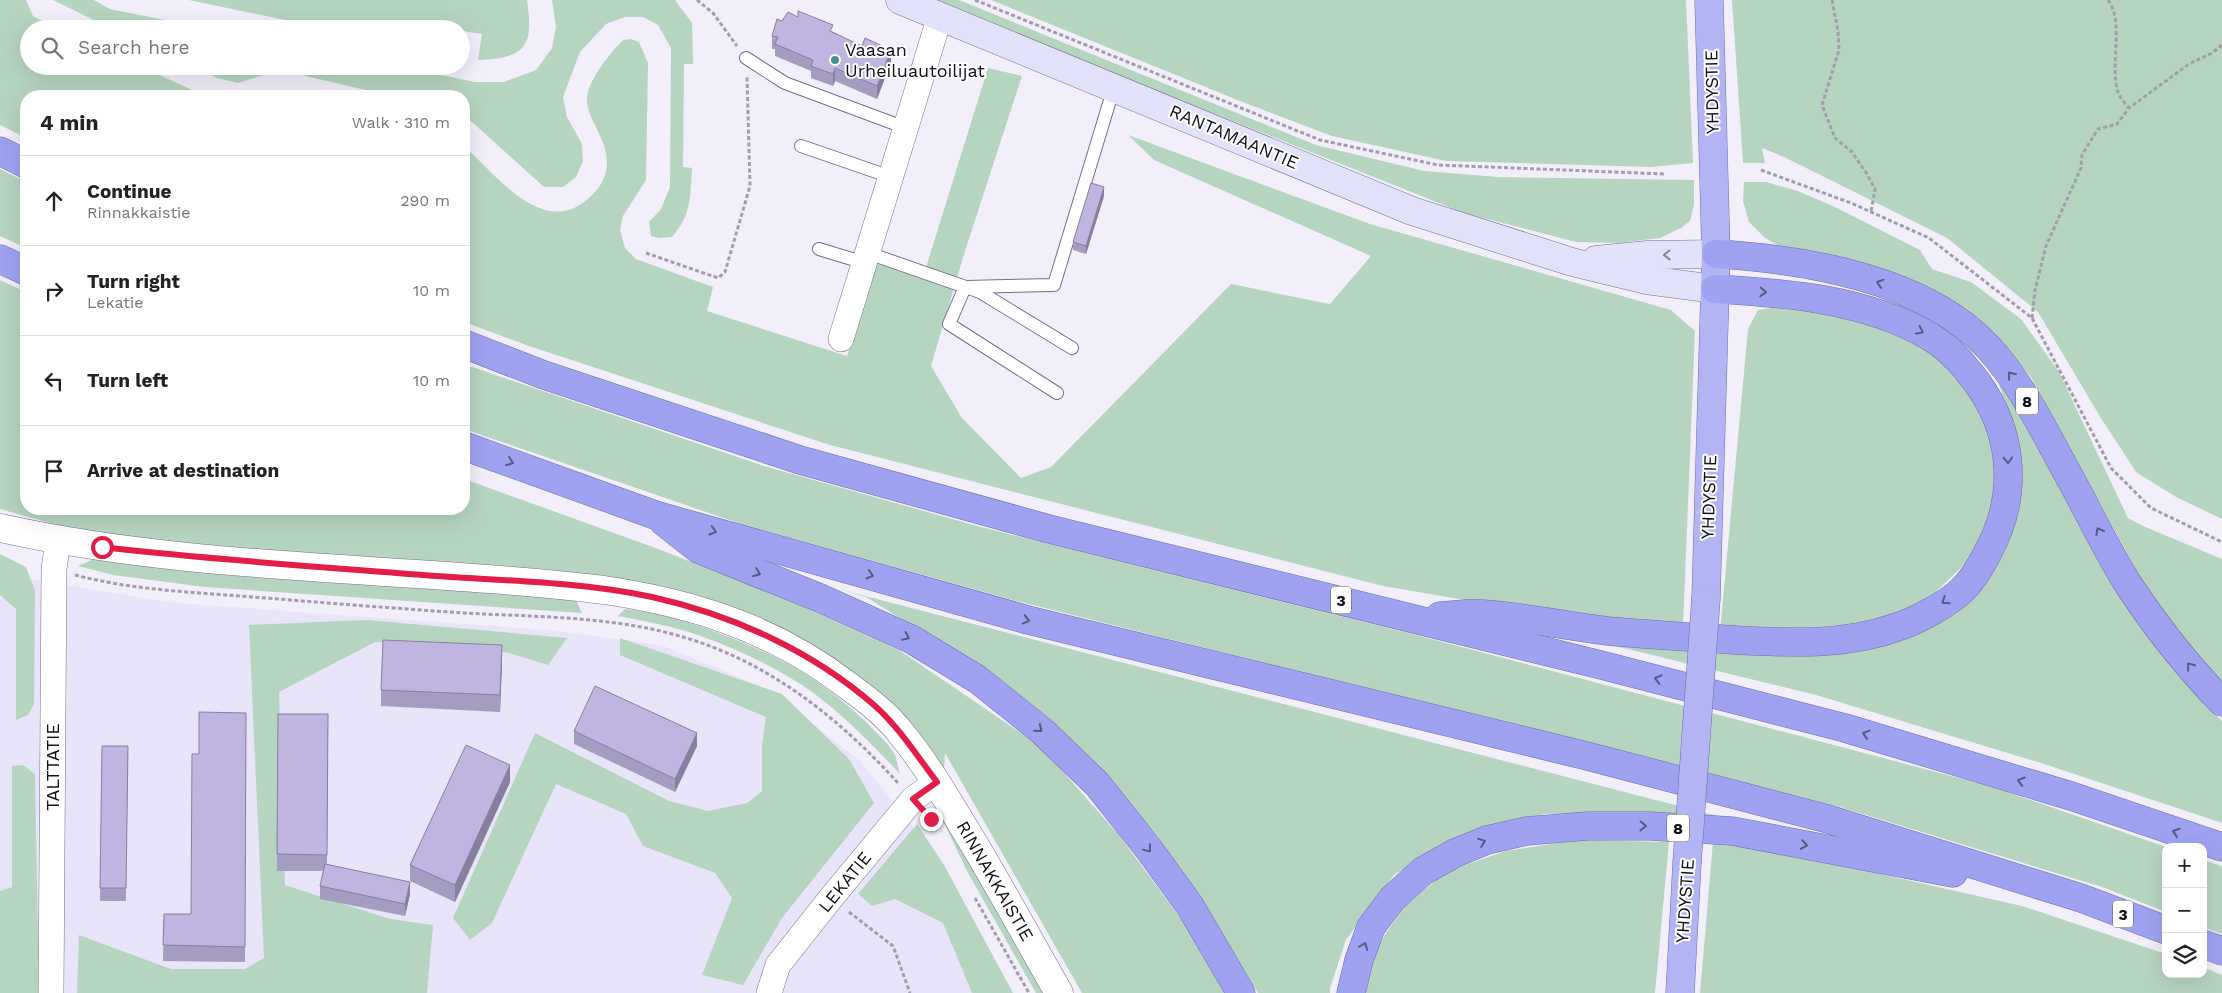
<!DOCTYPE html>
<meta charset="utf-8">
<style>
body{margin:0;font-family:"Work Sans",sans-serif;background:#f6f6f6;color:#222}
.controls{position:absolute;right:15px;bottom:15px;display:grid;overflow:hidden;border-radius:10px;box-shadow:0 5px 20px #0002}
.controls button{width:45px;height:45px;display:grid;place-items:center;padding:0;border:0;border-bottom:1px solid #e0e0e0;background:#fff;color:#222;font:25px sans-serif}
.stop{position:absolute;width:15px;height:15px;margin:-11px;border:4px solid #e11d48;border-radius:50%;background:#fff}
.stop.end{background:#e11d48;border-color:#fff;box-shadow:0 1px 5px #0008}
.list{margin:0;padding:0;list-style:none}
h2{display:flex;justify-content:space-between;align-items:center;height:65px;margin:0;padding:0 20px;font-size:21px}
h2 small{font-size:16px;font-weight:400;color:#767676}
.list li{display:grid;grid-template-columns:32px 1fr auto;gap:15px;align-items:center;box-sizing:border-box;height:90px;padding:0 20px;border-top:1px solid #e0e0e0}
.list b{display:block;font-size:19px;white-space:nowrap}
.list p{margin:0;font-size:16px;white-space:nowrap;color:#767676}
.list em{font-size:16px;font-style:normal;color:#767676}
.icon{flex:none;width:28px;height:28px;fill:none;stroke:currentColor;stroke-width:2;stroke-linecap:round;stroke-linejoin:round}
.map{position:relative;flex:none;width:2222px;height:993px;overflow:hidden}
.search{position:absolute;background:#fff;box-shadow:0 5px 20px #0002;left:20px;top:20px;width:450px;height:55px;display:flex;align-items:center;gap:12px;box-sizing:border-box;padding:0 18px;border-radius:28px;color:#767676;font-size:19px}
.panel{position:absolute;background:#fff;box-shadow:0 5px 20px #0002;left:20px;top:90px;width:450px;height:425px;border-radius:20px}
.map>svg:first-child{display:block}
.built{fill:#e8e4f9}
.green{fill:#b6d5c1}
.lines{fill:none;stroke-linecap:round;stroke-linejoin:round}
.service-casing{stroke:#746e88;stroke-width:14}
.minor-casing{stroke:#746e88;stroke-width:26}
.tertiary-casing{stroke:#746e88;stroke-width:29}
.secondary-casing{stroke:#746e88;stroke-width:29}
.trunk-casing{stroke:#6d6ea5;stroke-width:29}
.motorway-casing{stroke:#6d6ea5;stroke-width:29}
.path{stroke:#a19ea9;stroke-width:3;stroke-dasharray:4 2.5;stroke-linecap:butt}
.service{stroke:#fff;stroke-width:12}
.minor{stroke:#fff;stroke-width:25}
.tertiary{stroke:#fff;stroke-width:28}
.secondary{stroke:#e2e3fb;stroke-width:28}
.trunk{stroke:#b2b4f4;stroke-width:28}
.motorway{stroke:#9fa2f1;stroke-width:28}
.trunk-bridge-casing{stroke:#6d6ea5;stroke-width:29;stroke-linecap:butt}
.trunk-bridge{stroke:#b2b4f4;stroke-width:28}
.wall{fill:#a49cc1}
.shaded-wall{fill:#867f9d}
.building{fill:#bfb5e0;stroke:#867f9d}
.oneway{stroke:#848394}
.oneway2{stroke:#585884}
.route{stroke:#e11d48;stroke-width:6}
.poi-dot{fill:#458d92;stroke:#fff;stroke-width:2}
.labels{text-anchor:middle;stroke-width:4;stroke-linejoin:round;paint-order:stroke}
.shield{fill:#fff;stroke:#58565d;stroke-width:1}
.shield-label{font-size:16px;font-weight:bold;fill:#100e17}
.poi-label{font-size:18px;fill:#100e17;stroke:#fff;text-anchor:start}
.street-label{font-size:18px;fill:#100e17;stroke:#fff}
</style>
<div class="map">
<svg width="2222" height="993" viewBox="0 0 2222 993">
<rect width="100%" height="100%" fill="#f2effb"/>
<!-- built -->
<polygon class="built" points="0,574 175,603 549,630 661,645 772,691 859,760 926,842 1009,993 0,993"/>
<!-- green -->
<g class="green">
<polygon points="0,0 26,0 33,16 56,29 29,29 29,66 139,66 206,96 26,96 26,138 0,125"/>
<polygon points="53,0 94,0 110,9 210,29 112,29"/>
<path d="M 189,0 L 527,0 C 534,47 526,58 478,60 L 482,34 L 461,31 L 461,29 L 328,29 Z"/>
<path d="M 552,0 L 675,0 L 692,23 L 693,64 L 684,64 L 683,167 L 692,168 C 690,197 692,214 672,237 L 659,238 L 651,236 L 649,222 L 661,209 L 670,187 L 671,48 L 658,25 L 643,17 L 625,17 L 606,24 L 580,52 L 563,97 L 567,117 L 582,144 L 583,161 L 576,177 L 563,187 L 544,187 L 472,122 L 464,118 L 464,96 L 391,96 L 280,70 L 238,83 L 217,78 L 192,66 L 398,66 L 475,82 L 504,82 L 536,70 L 552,48 L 556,27 Z"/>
<polygon points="929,0 959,0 1316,145 1424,171 1499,177 1694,180 1694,205 1690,221 1681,228 1660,238 1618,243 1576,242 1464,213"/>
<polygon points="991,0 1686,0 1693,163 1651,167 1446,161 1332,136 1245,103"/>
<polygon points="1732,0 2222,0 2222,519 2176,497 2136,472 2099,415 2038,312 1947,238 1784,157 1762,148 1765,163 1743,163"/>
<path d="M 631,39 L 639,42 L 648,63 L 646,180 L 623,216 L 620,230 L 625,248 L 636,259 L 713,287 L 707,311 L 847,356 L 878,262 L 923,277 L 988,68 L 1022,76 L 965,251 L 931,366 L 962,418 L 1021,478 L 1051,467 L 1231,284 L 1330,304 L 1371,256 L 1154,160 L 1128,135 L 1370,224 L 1671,310 L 1695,331 L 1683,627 L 1553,615 L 1383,586 L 830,445 L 529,346 L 464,322 L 464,146 C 496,174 543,240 589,198 C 600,188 607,177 607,162 C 607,138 586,118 587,98 C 588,80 611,52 623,40 Z"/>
<polygon points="0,169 26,182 26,248 0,236"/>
<polygon points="1744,182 1766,182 1798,191 1835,207 1920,250 1932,269 1971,282 2021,319 2059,372 2128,518 2143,526 2222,559 2222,684 2164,621 2031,377 1998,339 1940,294 1894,273 1788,251 1765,238 1749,222 1743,201"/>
<polygon points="0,280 26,292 26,509 464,509 464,479 653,547 791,601 899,650 1040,746 1118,834 1187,927 1226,993 1082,993 945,753 944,768 854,677 612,577 567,572 197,546 68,528 0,509"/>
<polygon points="1798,304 1873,326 1945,357 1978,403 1997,450 1995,512 1969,560 1919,608 1836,629 1720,631 1748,329 1758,310"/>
<polygon points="472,367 764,466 977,526 1416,635 1993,787 2166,847 2166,912 2102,887 1840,807 1013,600 744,525 464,429 464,368"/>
<polygon points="1996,373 2021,406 2065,498 2116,589 2197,695 2222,721 2222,823 2044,764 1816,695 1603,643 1901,639 1992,568 2011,426"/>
<polygon points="0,554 26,567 35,591 34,704 28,715 16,720 16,609 0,595"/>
<polygon points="94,559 545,595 576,600 582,613 205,587 113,575 78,566"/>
<polygon points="838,589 1737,821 1622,813 1545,814 1461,836 1394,875 1346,940 1330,988 1330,993 1258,993 1220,930 1157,835 1058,729 987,672 866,597"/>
<path d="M 625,609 C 657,612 686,621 716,632 C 775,654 819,677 865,721 C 874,731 889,743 895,755 C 897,761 898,768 900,774 C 875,747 849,721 820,698 C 784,669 712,636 666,626 C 650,622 634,619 618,616 Z"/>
<polygon points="367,620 567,638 548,665 509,653 458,645 375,642 279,692 285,885 390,919 433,925 427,993 77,993 79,935 171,969 245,969 264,958 249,625"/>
<polygon points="620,638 782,694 849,759 874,803 782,918 743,985 702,975 732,898 715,873 643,846 626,814 556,784 492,923 470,940 453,918 535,733 669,801 708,811 747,803 762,791 762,745 766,717 620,655"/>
<polygon points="23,765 35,774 39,993 0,993 0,891 12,887 12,766"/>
<polygon points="940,815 958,839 1044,993 1036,993 968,873"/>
<polygon points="917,824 944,865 1013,993 972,993 943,923 895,899 872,906 858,894"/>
<polygon points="1577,840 1669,842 1655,993 1365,993 1375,949 1405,906 1447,871 1506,851"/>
<polygon points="1713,841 1867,871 2022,906 2166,954 2166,974 2203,974 2203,967 2222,975 2222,993 1700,993"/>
<polygon points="2203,860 2222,866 2222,934 2203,927"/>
</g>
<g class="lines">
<defs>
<g id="service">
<polyline points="746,58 785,83 906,128"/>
<polyline points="801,146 891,177"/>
<polyline points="819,249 865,263"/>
<polyline points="868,253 980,292 1072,348"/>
<polyline points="1057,393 949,324 965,287 1054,285 1114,87"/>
</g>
<g id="minor">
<polyline points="841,339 940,16"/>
<polyline points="51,993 54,569 58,541"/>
<polyline points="769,993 778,965 831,898 913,799 937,782"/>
</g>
<path id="tertiary" d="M 0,528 C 198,572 403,566 604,590 C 693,603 774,629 847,685 C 866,699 885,713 900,732 C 924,761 944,794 963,826 C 997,881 1027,937 1059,993"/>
<g id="secondary">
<polyline points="900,0 1412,211 1572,262 1646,280 1715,289"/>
<polyline points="1596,260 1647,255 1716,254"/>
</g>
<g id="trunk">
<polyline points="1706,598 1716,254 1709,0"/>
<polyline points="1680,993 1687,863"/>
</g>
<g id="motorway">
<polyline points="0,151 26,164"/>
<path d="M 1716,254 C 1805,259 1925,279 1988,347 C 2023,385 2045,433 2070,478 C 2090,514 2108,553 2130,587 C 2157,628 2188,667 2222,702"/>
<polyline points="0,259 26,271"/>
<polyline points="464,344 544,375 800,460 1049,529 1601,665 1845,728 2071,796 2222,847"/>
<polyline points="464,446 655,515 1028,620 1583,755 1828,819 2081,898 2166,930"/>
<polyline points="664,522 698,549 820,598 911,639 977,679 1042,731 1097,784 1148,848 1190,906 1241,993"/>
<path d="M 1440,616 C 1454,615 1469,613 1483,614 C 1525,617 1566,626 1608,631 C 1650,635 1693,637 1735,640 C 1789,643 1844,646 1897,627 C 1916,621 1946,605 1961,591 C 1972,581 1981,566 1988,552 C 2021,491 2013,424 1968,371 C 1958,358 1944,345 1929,336 C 1865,299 1787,293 1715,289"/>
<polyline points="2203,944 2222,951"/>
<polyline points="1351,993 1359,960 1371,927 1393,898 1423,871 1455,853 1487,840 1527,831 1587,826 1650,826 1732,831 1953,873"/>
</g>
</defs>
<!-- service casing -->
<use href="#service" class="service-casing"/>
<!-- minor casing -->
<use href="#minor" class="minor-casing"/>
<!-- tertiary casing -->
<use href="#tertiary" class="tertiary-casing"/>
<!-- secondary casing -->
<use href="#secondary" class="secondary-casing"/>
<!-- trunk casing -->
<use href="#trunk" class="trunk-casing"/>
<!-- motorway casing -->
<use href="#motorway" class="motorway-casing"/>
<!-- path -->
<g class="path">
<polyline points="697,0 713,13 737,46"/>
<polyline points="975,0 1320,140 1438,165 1665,174"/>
<polyline points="1832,0 1838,31 1839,50 1822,105 1835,138 1852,152 1867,174 1875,189 1871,212"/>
<path d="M 2108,0 C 2125,23 2109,65 2118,92 C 2120,98 2125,103 2129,108"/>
<polyline points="1761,170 1851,203 1929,238 2032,318 2111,468 2151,508 2222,542"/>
<polyline points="646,253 718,278 725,272 750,186 747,77"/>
<polyline points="2032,318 2035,290 2046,246 2081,168 2082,155 2098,129 2117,124 2129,108 2189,64 2212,53 2222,45"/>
<path d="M 75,575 C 128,589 186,592 240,596 C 315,602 390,608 464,613 C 536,617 613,616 683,637 C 769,662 839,718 898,783"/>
<polyline points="975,898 1029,993"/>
<polyline points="849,912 893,946 910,993"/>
</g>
<!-- service -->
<use href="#service" class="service"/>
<!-- minor -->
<use href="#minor" class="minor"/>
<!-- tertiary -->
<use href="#tertiary" class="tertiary"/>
<!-- secondary -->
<use href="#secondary" class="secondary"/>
<!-- trunk -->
<use href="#trunk" class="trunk"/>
<!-- motorway -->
<use href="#motorway" class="motorway"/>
<defs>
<polyline id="trunk-bridge" points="1687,863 1706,598"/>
</defs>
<!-- trunk-bridge casing -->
<use href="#trunk-bridge" class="trunk-bridge-casing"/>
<!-- trunk-bridge -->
<use href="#trunk-bridge" class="trunk-bridge"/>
</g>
<!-- wall -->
<g class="wall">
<polygon points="833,32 891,62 877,99 835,81 833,86 811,78 811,71 775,56 775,49 772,49 772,36"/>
<polygon points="1104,196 1086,254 1073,250 1073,242"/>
<polygon points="502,662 500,712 381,706 381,690"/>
<polygon points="246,713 245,962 163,961 164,914 191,914 199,754"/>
<polygon points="278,714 328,714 327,864 410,894 405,916 320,899 320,886 323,871 277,871"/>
<polygon points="574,731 697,746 675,792 574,744"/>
<polygon points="102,746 128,746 126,901 100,901"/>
<polygon points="510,782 455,902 410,881 410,865"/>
</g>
<!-- shaded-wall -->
<g class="shaded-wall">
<polygon points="891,50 891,62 877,99 877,86"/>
<polygon points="835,68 835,81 833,86 833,74"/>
<polygon points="1104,187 1104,196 1086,254 1086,246"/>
<polygon points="502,645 502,662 500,712 500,695"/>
<polygon points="697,733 697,746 675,792 675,779"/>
<polygon points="510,765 510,782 455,902 455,885"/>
<polygon points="410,882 410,894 405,916 405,904"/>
</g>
<!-- building -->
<g class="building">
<polygon points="798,11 833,25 830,31 862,46 865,38 891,50 877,86 835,68 833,74 811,66 813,60 775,44 778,37 772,36 777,19 782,21 788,12 798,17"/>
<polygon points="1091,183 1104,187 1086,246 1073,242"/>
<polygon points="383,640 502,645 500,695 381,690"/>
<polygon points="595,686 697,733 675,779 574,731"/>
<polygon points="199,712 246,713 245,947 163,945 164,914 191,914 192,754 199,754"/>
<polygon points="278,714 328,714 327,855 277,854"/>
<polygon points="466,745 510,765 455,885 410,865"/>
<polygon points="102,746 128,746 126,888 100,888"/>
<polygon points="325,864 410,882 405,904 320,886"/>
</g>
<!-- one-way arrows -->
<defs><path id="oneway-chevron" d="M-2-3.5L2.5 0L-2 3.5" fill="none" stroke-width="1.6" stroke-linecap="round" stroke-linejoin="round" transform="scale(1.25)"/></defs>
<use class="oneway" href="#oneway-chevron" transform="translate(1667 255) rotate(179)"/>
<g class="oneway2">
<use href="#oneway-chevron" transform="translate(1880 283) rotate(-162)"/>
<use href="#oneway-chevron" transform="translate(1763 292) rotate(3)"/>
<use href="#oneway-chevron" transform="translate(1920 331) rotate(26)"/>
<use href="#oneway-chevron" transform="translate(2011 375) rotate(-128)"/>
<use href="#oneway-chevron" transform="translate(2008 460) rotate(87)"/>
<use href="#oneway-chevron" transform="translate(510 462) rotate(20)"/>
<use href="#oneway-chevron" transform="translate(713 531) rotate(16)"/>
<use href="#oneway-chevron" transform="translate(2099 531) rotate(-119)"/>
<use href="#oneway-chevron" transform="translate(757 573) rotate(22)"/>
<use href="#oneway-chevron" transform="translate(870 575) rotate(16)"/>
<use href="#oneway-chevron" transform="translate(1945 601) rotate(147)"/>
<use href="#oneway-chevron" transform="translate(1026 620) rotate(15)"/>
<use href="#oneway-chevron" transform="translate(906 637) rotate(26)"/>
<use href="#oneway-chevron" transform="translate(2190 666) rotate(-129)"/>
<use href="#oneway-chevron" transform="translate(1658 679) rotate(-166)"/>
<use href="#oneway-chevron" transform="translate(1039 729) rotate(40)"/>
<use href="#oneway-chevron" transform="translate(1866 734) rotate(-163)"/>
<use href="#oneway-chevron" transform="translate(2021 781) rotate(-163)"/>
<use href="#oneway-chevron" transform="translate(1643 826) rotate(1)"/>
<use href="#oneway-chevron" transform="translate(2176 832) rotate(-161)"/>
<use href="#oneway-chevron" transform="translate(1482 842) rotate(-21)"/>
<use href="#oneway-chevron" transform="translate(1804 845) rotate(11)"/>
<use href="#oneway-chevron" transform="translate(1148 849) rotate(53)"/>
<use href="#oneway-chevron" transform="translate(1364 946) rotate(-69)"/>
</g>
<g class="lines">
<!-- route -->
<path class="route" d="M 102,547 C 213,560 324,567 436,576 C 508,581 582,582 652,597 C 733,615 812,651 874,705 C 899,727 917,756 937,782 L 913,799 L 931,819"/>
</g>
<!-- markers -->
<circle class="poi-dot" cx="835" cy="60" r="5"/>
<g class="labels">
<!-- shield labels -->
<g class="shield">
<rect x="2016" y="387.5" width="22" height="27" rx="4"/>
<rect x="1331" y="586.5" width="20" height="27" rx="4"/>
<rect x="1667" y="814.5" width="22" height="27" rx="4"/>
<rect x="2113" y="900.5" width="20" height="27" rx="4"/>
</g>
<g class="shield-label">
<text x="2027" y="407">8</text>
<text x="1341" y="606">3</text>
<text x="1678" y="834">8</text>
<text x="2123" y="920">3</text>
</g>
<!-- poi labels -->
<g class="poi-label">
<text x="845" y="56">Vaasan<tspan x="845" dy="21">Urheiluautoilijat</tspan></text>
</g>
<!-- street labels -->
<g class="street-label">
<text transform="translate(1712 92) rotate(-91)" y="6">YHDYSTIE</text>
<text transform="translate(1234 137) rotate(23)" y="6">RANTAMAANTIE</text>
<text transform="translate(1709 497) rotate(-88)" y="6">YHDYSTIE</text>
<text transform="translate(53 767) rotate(-90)" y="6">TALTTATIE</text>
<text transform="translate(995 881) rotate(60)" y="6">RINNAKKAISTIE</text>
<text transform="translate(845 882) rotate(-51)" y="6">LEKATIE</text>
<text transform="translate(1685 901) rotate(-86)" y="6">YHDYSTIE</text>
</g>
</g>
</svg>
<div class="controls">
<button>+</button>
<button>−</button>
<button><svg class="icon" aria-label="layers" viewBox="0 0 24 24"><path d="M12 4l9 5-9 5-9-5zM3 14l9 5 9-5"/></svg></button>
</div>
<div class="stop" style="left:102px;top:547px"></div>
<div class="stop end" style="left:931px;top:819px"></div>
<div class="search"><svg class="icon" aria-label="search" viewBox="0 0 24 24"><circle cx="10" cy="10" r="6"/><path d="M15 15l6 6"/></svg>Search here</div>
<section class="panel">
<h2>4 min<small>Walk · 310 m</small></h2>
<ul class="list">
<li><svg class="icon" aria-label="ahead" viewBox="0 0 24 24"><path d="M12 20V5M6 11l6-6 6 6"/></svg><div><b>Continue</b><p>Rinnakkaistie</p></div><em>290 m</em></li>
<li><svg class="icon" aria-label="right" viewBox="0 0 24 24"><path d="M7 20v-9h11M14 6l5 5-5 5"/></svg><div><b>Turn right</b><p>Lekatie</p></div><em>10 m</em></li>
<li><svg class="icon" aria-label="left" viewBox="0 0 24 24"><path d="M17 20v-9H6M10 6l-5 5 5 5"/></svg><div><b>Turn left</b></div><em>10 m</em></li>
<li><svg class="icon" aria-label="arrive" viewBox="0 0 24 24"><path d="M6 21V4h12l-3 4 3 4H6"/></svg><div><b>Arrive at destination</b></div></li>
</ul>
</section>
</div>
